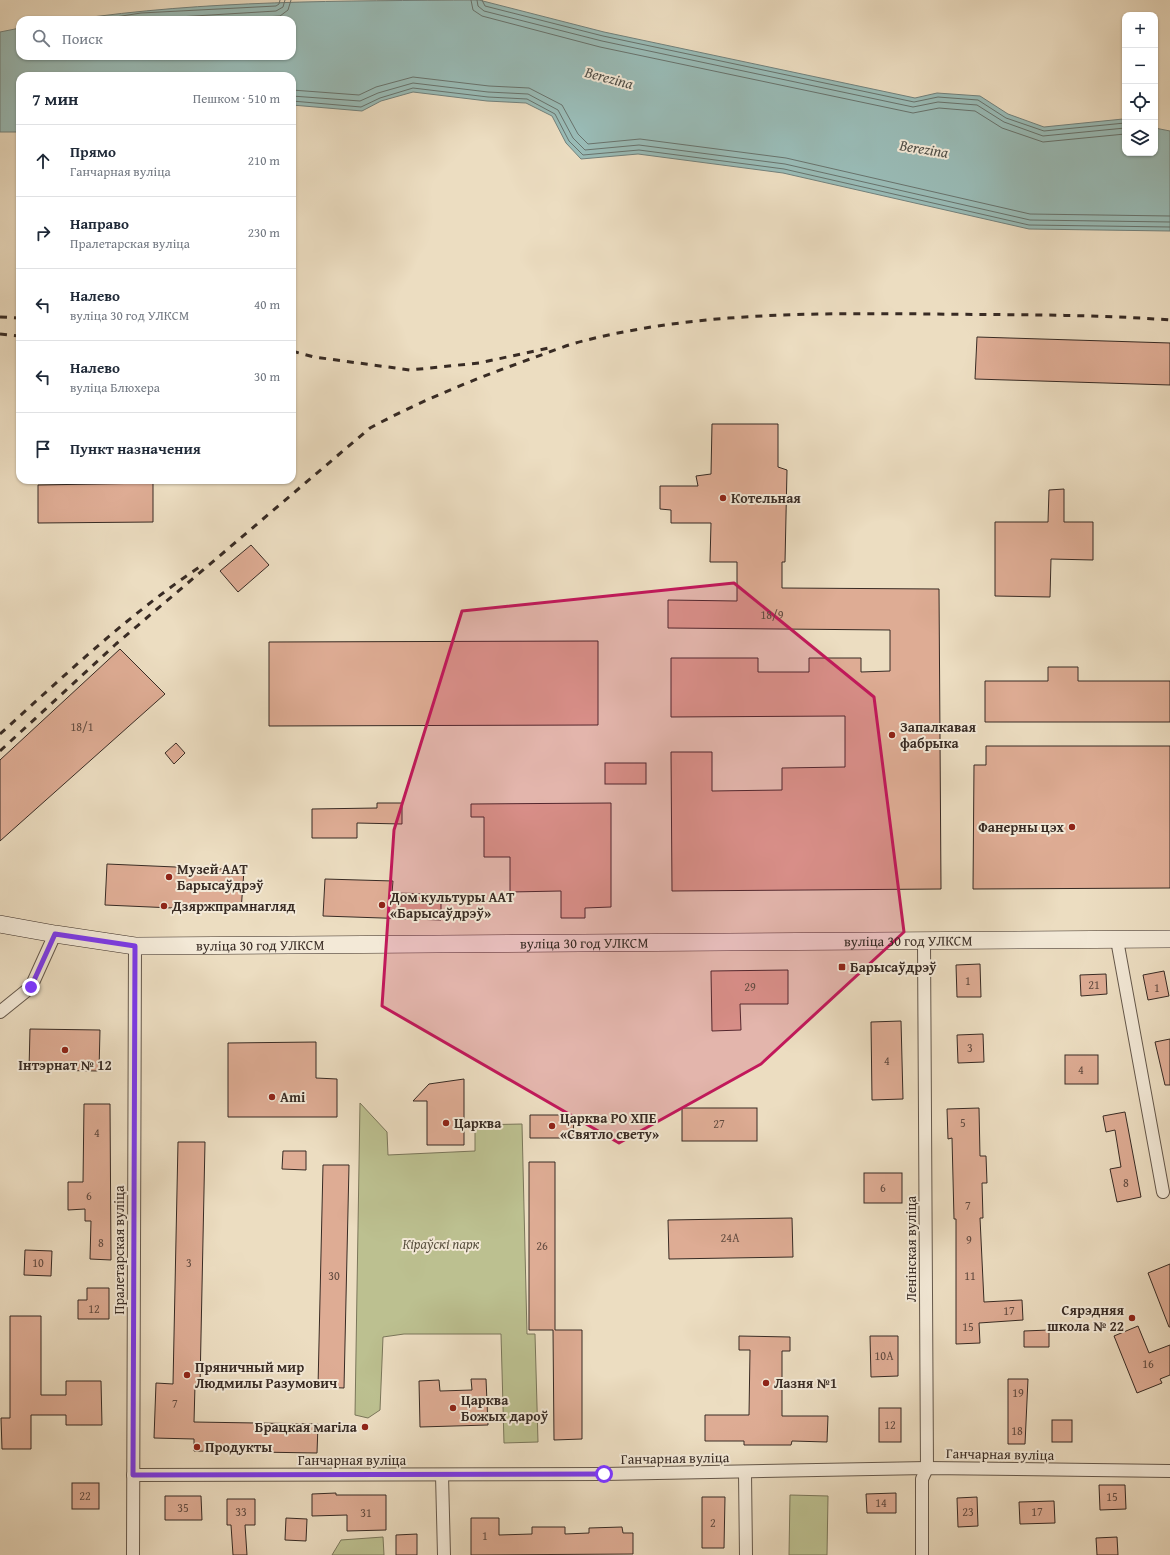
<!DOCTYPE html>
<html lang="ru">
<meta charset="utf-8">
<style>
body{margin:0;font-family:"Gentium Book Plus",serif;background:#f2f2f3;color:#1f2937}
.controls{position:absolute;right:12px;top:12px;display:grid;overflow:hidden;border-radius:8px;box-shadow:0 1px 3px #0004}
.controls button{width:36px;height:36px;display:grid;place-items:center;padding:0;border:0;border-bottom:1px solid #e0e1e3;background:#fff;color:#1f2937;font:20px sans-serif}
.stop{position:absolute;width:12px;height:12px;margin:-9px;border:3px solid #7c3aed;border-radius:50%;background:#fff}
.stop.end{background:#7c3aed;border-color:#fff;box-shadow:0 1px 4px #0008}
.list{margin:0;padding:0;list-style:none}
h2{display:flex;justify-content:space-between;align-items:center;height:52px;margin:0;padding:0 16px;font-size:17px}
h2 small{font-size:13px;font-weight:400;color:#747a83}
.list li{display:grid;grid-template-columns:26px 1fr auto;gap:12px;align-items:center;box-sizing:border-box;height:72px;padding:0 16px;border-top:1px solid #e0e1e3}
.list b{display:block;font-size:15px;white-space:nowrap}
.list p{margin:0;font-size:13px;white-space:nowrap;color:#747a83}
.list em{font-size:13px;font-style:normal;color:#747a83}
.icon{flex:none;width:22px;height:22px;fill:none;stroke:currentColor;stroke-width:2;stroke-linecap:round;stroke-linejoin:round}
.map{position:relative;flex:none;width:1170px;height:1555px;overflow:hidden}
.search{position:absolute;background:#fff;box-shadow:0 1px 3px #0004;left:16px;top:16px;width:280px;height:44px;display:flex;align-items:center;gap:10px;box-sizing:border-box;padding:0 14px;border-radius:12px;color:#747a83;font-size:15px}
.panel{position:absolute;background:#fff;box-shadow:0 1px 3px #0004;left:16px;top:72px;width:280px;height:412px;border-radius:12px}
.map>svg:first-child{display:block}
.green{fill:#bcc090;stroke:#7a765a}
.water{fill:#99bbb6;stroke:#72817c}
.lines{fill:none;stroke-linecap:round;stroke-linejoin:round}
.shore{stroke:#68736d;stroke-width:1}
.building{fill:#deac94;stroke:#382b24}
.street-casing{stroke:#65584b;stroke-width:14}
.secondary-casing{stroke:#382b24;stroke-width:18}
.street{stroke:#f3e9d7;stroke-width:12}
.secondary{stroke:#f3e9d7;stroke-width:17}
.rail{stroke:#382b24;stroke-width:3;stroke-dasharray:7 7;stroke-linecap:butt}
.route{stroke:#7c3aed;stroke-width:5}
.marked{fill:#c2185b;fill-opacity:0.2;stroke:#c2185b;stroke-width:3;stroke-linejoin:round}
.poi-dot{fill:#8f2418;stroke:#f3e9d7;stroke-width:1.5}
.labels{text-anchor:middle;stroke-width:4;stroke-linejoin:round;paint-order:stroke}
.number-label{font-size:12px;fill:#624b40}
.poi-label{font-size:14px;font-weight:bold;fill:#382b24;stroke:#f3e9d7;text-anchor:start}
.street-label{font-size:14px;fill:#382b24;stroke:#f3e9d7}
.park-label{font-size:14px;font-style:italic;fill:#59503f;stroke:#f3e9d7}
.water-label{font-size:15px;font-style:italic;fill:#504f48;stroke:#f3e9d7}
</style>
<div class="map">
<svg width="1170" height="1555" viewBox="0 0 1170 1555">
<rect width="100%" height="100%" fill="#ecddc1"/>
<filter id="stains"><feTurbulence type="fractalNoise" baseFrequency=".005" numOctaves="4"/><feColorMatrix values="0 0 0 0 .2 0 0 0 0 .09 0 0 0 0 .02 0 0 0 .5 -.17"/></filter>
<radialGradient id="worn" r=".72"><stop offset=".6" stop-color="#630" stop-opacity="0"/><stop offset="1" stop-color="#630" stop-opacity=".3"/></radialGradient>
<!-- green -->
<g class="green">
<polygon points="360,1103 387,1132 388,1155 475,1151 475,1125 522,1124 527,1334 535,1334 538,1442 504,1443 501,1334 404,1334 383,1337 380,1410 368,1418 355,1415"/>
<polygon points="790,1495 828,1496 827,1555 789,1555"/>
<polygon points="383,1537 384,1555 332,1555 341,1540"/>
</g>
<!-- water -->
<path class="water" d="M 479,0 L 604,32 L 915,98 L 937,93 L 980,96 L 1008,114 L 1044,127 L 1123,119 L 1125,119 L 1125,153 L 1155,153 L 1155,128 L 1170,131 L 1170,231 L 1029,229 L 783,173 L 638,154 L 581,159 L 566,143 L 552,116 L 526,103 L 487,101 L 413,92 L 381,101 L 362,111 L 292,105 L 292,76 L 20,76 L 20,132 L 0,132 L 0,32 L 20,28 L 20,56 L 292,56 L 292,20 L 71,20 C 205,0 343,1 479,0 Z"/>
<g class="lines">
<!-- shore -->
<g class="shore">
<polyline points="471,0 473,10 482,16 600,47 913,113 939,108 975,111 1002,128 1043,142 1125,134"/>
<polyline points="477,0 478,6 484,11 602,41 913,107 938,102 977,105 1004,122 1043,136 1125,128"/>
<polyline points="482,0 485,6 603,36 914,102 938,97 978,100 1006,118 1044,131 1125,123"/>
<polyline points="96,20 141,13 276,6 279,4 280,0"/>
<polyline points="129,20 276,11 283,7 285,0"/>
<polyline points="219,20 280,16 288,10 291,0"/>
<polyline points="292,90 359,95 376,87 413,77 489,86 529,88 562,105 578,134 588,144 640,139 786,158 1030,214 1170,216"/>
<polyline points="292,96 360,101 378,93 413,83 488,92 528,94 558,110 573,138 585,150 639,145 785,164 1030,220 1170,222"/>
<polyline points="292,101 361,107 380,98 413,88 488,97 527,99 555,114 569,141 583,155 639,150 784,169 1029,225 1170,227"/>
</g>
</g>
<!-- building -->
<g class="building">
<polygon points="977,337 1170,343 1170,385 975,379"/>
<polygon points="712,424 778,424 778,467 787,470 785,562 782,562 782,588 939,589 941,889 672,891 671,752 712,752 712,791 782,790 782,768 845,767 845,716 671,717 671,658 758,658 758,672 809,672 809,658 861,658 861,672 890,671 890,630 668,628 668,600 737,601 737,562 710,562 711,523 671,523 671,510 660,509 660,486 698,486 696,476 711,474"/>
<polygon points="153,483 153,522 38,523 38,485"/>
<polygon points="1064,489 1064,522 1093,522 1093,560 1051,559 1050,597 995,596 995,522 1048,522 1049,490"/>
<polygon points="251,545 269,565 238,592 220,571"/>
<polygon points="598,641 598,725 269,726 269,642"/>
<polygon points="120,649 165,694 0,841 0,760"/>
<polygon points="1048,667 1078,667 1078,681 1170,681 1170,722 985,722 985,681 1048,681"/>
<polygon points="176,743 185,753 174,764 165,753"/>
<polygon points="986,746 1170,746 1170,888 973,889 974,765 986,765"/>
<rect x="605" y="763" width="41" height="21"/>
<polygon points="377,803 402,803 402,824 357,823 357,838 312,838 312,809 377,808"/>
<polygon points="611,803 611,907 585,908 585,918 561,918 561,891 510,892 510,857 484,857 484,817 471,817 471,804"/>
<polygon points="107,864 244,870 241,911 105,905"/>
<polygon points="325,879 393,881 392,893 441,894 441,920 323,916"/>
<polygon points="980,964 981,997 957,997 956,965"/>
<polygon points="788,970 788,1004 740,1004 741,1030 712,1031 711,971"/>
<polygon points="1164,971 1169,996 1148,1000 1143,975"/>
<polygon points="1106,974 1107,994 1081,996 1080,975"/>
<polygon points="901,1021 903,1099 872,1100 871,1022"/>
<polygon points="30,1029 100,1030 99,1071 29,1070"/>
<polygon points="983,1034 984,1062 958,1063 957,1035"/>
<polygon points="1170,1039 1170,1085 1165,1085 1155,1042"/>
<polygon points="316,1042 316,1078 337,1079 337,1117 228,1117 228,1043"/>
<rect x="1065" y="1055" width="33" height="29"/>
<polygon points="464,1079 464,1145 427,1145 427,1101 413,1101 429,1084"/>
<polygon points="84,1104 110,1104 111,1260 90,1259 91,1221 85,1221 85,1209 68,1210 68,1182 83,1182"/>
<rect x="682" y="1108" width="75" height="33"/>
<polygon points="979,1108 980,1156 986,1156 987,1183 982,1183 983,1218 980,1218 984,1302 1022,1300 1023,1320 979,1323 980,1343 956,1344 956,1219 954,1219 952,1138 948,1139 947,1109"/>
<polygon points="1125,1112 1141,1197 1117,1202 1110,1169 1121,1167 1115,1130 1106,1132 1103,1116"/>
<polygon points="530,1115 574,1115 573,1138 530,1138"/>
<polygon points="178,1142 205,1142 200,1385 195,1385 194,1422 318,1424 317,1453 194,1451 194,1439 154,1438 156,1383 173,1384"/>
<polygon points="283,1151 306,1151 306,1170 282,1169"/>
<polygon points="529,1162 555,1162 555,1330 582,1330 582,1439 554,1440 553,1330 529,1330"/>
<polygon points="323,1165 349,1165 344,1388 318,1387"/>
<rect x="864" y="1173" width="38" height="30"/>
<polygon points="792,1218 793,1257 669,1259 668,1220"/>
<polygon points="25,1250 52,1251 51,1276 24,1275"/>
<polygon points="1170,1264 1170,1327 1169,1327 1148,1273"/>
<polygon points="87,1288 109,1288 109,1319 78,1319 78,1300 87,1300"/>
<polygon points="10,1316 41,1316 41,1395 66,1395 66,1381 101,1381 102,1425 66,1425 66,1415 31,1415 31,1449 2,1449 1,1418 10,1418"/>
<polygon points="1138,1326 1149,1353 1170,1345 1170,1375 1160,1379 1162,1383 1137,1393 1114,1336"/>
<polygon points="1049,1330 1049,1347 1024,1347 1024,1331"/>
<polygon points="739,1336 790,1337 790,1351 782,1351 782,1416 828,1416 827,1442 792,1441 791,1445 744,1445 744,1441 705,1441 705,1415 749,1415 750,1350 739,1350"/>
<polygon points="870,1336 898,1336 898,1376 871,1377"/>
<polygon points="471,1379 486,1379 488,1425 420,1427 419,1381 439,1380 440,1391 472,1390"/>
<polygon points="1008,1379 1028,1379 1025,1444 1008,1444"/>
<rect x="879" y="1408" width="22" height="34"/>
<rect x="1052" y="1420" width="20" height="22"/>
<rect x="72" y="1483" width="27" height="26"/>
<polygon points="1099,1485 1125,1485 1126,1509 1100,1510"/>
<polygon points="336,1493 336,1495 386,1495 386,1530 347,1531 347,1515 312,1516 312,1494"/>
<polygon points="896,1493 896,1513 867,1513 866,1494"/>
<polygon points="165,1496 201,1496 202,1520 165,1520"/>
<polygon points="702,1497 725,1497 724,1548 702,1548"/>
<polygon points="977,1497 978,1526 958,1527 957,1498"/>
<polygon points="227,1499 255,1499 255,1525 245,1525 247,1555 233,1555 231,1525 227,1525"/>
<polygon points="1054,1501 1055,1523 1020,1524 1019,1502"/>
<polygon points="286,1518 307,1519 306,1541 285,1540"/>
<polygon points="471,1518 499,1518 499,1535 532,1534 532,1527 565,1527 565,1534 589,1533 589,1528 622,1527 623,1533 633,1533 633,1554 471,1555"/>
<polygon points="417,1534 417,1555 396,1555 396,1535"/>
<polygon points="1117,1537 1118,1555 1097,1555 1096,1538"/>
</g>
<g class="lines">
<defs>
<g id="street">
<polyline points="1117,940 1163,1192"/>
<polyline points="0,1012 31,987 55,934"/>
<polyline points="745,1473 746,1555"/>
<polyline points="133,1475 604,1474 927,1468 1170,1471"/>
<polyline points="442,1475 444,1555"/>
<polyline points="133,1555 135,946"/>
<polyline points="922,1555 922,1479 927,1468 924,942"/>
</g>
<g id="secondary">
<path id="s1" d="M 0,924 L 55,934 L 135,946 L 1170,939"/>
</g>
</defs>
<!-- street casing -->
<use href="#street" class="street-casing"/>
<!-- secondary casing -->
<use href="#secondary" class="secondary-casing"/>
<!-- street -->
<use href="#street" class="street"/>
<!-- secondary -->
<use href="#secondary" class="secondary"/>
<!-- rail -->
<g class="rail">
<polyline points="0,317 20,318"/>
<polyline points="0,334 20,336"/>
<polyline points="292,351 314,357 410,370 479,363 549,348"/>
<path d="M 0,734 C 65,675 128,615 201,566"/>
<path d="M 0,751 L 116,644 L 370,428 C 422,400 477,378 533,358 C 550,352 569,344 587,340 C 700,312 816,313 931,314 C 1011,315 1090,314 1170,320"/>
</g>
</g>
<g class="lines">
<!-- route -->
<polyline class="route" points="31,987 55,934 135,946 133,1475 604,1474"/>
</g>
<!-- marked area -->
<path class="marked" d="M 734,583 L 874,697 L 904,932 L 761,1064 L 619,1143 L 382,1006 L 394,830 L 462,611 Z"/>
<!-- markers -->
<g class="poi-dot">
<circle cx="723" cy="498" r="4"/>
<circle cx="892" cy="735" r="4"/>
<circle cx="1072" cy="827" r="4"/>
<circle cx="169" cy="877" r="4"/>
<circle cx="382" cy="905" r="4"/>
<circle cx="164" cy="906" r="4"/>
<rect x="838" y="963" width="8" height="8" rx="2"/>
<circle cx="65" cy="1050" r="4"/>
<circle cx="272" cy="1097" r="4"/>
<circle cx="446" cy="1123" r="4"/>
<circle cx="552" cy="1126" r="4"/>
<circle cx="1132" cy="1318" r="4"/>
<circle cx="187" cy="1375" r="4"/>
<circle cx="766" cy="1383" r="4"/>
<circle cx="453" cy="1408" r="4"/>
<circle cx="365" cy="1427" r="4"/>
<circle cx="197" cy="1447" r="4"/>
</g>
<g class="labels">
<!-- number labels -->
<g class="number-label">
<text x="772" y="619">18/9</text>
<text x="82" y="731">18/1</text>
<text x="968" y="985">1</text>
<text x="1094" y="989">21</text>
<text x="750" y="991">29</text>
<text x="1157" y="992">1</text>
<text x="970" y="1052">3</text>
<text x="887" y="1065">4</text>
<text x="1081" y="1074">4</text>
<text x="963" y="1127">5</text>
<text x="719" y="1128">27</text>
<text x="97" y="1137">4</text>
<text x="1126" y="1187">8</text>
<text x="883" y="1192">6</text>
<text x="89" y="1200">6</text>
<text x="968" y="1210">7</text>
<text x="730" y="1242">24А</text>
<text x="969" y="1244">9</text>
<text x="101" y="1247">8</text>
<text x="542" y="1250">26</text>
<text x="38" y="1267">10</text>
<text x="189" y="1267">3</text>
<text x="334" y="1280">30</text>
<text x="970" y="1280">11</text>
<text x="94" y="1313">12</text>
<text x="1009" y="1315">17</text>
<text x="968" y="1331">15</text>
<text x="884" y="1360">10А</text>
<text x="1148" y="1368">16</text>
<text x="1018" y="1397">19</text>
<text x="175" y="1408">7</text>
<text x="890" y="1429">12</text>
<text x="1017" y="1435">18</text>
<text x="85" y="1500">22</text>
<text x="1112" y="1501">15</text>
<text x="881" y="1507">14</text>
<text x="183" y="1512">35</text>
<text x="241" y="1516">33</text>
<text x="968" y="1516">23</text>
<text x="1037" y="1516">17</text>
<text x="366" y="1517">31</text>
<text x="713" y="1527">2</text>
<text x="485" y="1540">1</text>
</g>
<!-- poi labels -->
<g class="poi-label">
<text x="731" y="503">Котельная</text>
<text x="900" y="732">Запалкавая<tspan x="900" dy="16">фабрыка</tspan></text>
<text x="1064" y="832" text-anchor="end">Фанерны цэх</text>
<text x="177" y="874">Музей ААТ<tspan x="177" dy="16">Барысаўдрэў</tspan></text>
<text x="390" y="902">Дом культуры ААТ<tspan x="390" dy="16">«Барысаўдрэў»</tspan></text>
<text x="172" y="911">Дзяржпрамнагляд</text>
<text x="850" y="972">Барысаўдрэў</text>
<text x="65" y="1070" text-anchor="middle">Інтэрнат № 12</text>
<text x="280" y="1102">Ami</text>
<text x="560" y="1123">Царква РО ХПЕ<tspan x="560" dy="16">«Святло свету»</tspan></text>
<text x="454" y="1128">Царква</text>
<text x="1124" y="1315" text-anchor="end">Сярэдняя<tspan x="1124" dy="16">школа № 22</tspan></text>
<text x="195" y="1372">Пряничный мир<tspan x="195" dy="16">Людмилы Разумович</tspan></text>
<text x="774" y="1388">Лазня №1</text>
<text x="461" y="1405">Царква<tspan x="461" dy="16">Божых дароў</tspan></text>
<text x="357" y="1432" text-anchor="end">Брацкая магіла</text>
<text x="205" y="1452">Продукты</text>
</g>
<!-- street labels -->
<g class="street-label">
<text dy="5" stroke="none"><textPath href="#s1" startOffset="910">вуліца 30 год УЛКСМ</textPath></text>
<text dy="5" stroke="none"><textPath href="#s1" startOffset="586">вуліца 30 год УЛКСМ</textPath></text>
<text dy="5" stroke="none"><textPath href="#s1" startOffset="262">вуліца 30 год УЛКСМ</textPath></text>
<text transform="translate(911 1249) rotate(-90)" y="5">Ленінская вуліца</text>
<text transform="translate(119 1250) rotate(-90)" y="5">Пралетарская вуліца</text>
<text transform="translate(1000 1454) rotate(1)" y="5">Ганчарная вуліца</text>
<text transform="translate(675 1458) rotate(-1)" y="5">Ганчарная вуліца</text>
<text x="352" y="1465">Ганчарная вуліца</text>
</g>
<!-- park labels -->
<g class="park-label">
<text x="441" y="1249">Кіраўскі парк</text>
</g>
<!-- water labels -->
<g class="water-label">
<text transform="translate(609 78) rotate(15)" y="5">Berezina</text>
<text transform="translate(924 149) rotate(9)" y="5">Berezina</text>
</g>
</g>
<rect width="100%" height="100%" filter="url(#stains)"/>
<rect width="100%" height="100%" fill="url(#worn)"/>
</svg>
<div class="controls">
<button>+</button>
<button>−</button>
<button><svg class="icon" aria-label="locate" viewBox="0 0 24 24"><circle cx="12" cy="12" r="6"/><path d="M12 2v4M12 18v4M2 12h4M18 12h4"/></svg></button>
<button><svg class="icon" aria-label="layers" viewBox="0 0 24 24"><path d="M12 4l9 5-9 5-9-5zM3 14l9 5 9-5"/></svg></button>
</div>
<div class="stop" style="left:604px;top:1474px"></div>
<div class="stop end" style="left:31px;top:987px"></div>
<div class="search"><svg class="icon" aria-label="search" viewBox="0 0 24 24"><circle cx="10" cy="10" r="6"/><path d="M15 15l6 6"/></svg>Поиск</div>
<section class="panel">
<h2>7 мин<small>Пешком · 510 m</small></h2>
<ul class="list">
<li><svg class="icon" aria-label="ahead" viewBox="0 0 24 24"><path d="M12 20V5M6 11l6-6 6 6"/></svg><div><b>Прямо</b><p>Ганчарная вуліца</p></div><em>210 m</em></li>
<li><svg class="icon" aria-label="right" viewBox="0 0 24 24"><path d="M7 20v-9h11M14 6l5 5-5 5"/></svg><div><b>Направо</b><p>Пралетарская вуліца</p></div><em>230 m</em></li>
<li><svg class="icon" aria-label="left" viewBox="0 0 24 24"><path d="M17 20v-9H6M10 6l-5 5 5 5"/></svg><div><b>Налево</b><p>вуліца 30 год УЛКСМ</p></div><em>40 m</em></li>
<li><svg class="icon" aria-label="left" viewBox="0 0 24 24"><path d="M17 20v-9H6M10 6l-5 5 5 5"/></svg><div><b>Налево</b><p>вуліца Блюхера</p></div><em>30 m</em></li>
<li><svg class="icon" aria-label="arrive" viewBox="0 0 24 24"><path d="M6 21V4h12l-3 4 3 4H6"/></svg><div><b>Пункт назначения</b></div></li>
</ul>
</section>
</div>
